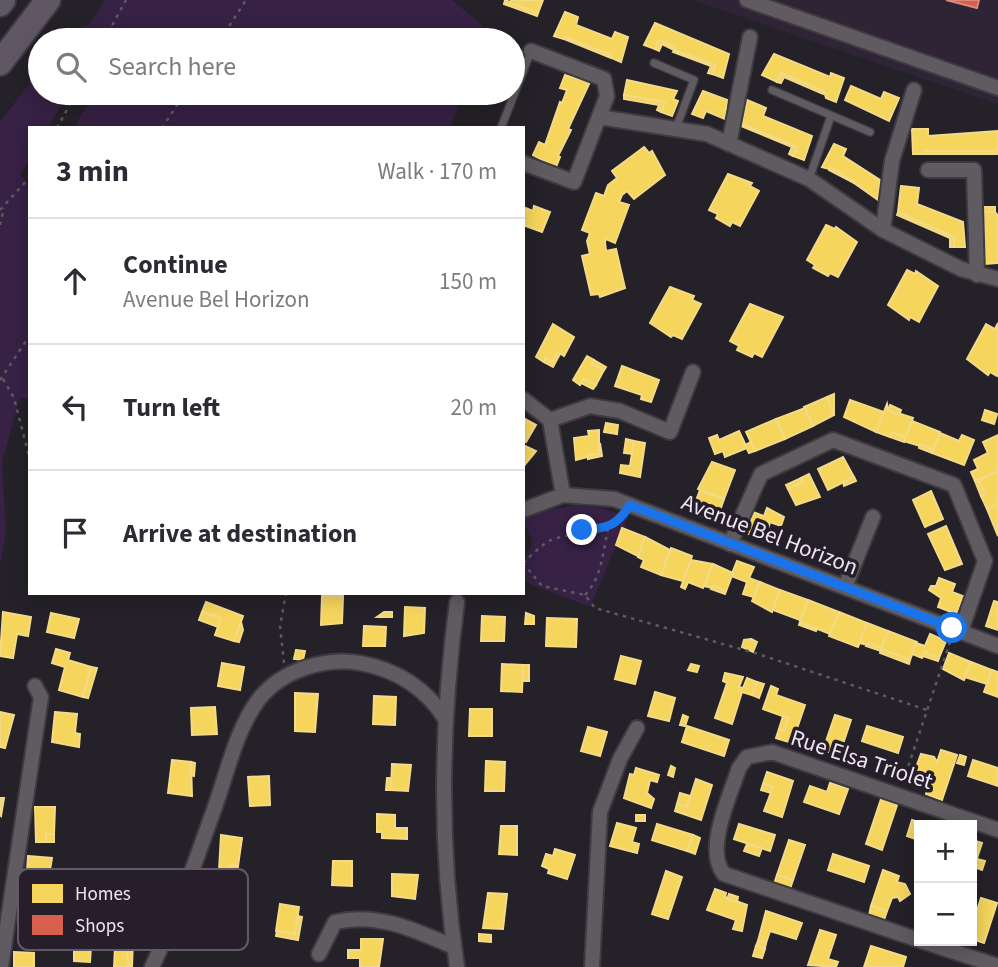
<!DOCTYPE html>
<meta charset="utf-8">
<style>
body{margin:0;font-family:"Source Sans 3",sans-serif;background:#f2f2f3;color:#2b2b33}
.controls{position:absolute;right:21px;bottom:21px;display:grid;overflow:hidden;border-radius:0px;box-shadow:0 4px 18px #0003}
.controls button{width:63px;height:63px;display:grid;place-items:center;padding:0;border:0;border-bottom:2px solid #e1e1e2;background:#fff;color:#2b2b33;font:35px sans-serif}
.stop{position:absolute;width:21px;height:21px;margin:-16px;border:5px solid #1a73e8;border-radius:50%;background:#fff}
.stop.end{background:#1a73e8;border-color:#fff;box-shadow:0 2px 7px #0008}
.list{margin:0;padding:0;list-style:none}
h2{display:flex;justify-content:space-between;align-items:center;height:91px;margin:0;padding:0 28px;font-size:30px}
h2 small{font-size:23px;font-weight:400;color:#7c7c81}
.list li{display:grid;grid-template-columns:46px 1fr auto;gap:21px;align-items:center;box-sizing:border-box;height:126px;padding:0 28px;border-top:2px solid #e1e1e2}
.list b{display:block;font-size:26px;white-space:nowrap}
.list p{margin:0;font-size:23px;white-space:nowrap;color:#7c7c81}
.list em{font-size:23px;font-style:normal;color:#7c7c81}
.icon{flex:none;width:38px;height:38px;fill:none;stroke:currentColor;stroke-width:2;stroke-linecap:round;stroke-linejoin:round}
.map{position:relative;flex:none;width:998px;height:967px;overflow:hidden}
.search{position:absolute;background:#fff;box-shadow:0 4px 18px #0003;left:28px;top:28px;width:497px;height:77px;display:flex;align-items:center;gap:18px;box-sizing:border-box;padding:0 24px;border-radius:38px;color:#7c7c81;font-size:26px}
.panel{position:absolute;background:#fff;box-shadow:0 4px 18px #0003;left:28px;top:126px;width:497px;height:469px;border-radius:0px}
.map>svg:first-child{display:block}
.built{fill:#2e2435}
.green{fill:#372145}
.homes{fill:#f6d55c;stroke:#f3da88;stroke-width:2}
.shops{fill:#d6604d;stroke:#dc887e;stroke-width:2}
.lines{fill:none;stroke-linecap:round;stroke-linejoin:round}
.lane-casing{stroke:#3e3b40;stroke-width:10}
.street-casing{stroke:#3e3b40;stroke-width:18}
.highway-casing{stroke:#3e3b40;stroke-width:28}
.path{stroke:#5d5a5f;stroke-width:2.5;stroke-dasharray:3.5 5;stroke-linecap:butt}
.lane{stroke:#5f5b61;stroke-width:7}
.street{stroke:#5f5b61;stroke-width:14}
.highway{stroke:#605764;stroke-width:24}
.route{stroke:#1a73e8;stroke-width:9}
.labels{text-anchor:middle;stroke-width:7;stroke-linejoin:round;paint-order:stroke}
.street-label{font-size:23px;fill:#ebe6ef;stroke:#261e2b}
.key{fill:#261e2b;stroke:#615a66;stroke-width:2}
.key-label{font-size:19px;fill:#ebe6ef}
</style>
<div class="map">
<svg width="998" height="967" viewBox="0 0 998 967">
<rect width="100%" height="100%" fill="#252128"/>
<!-- built -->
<polygon class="built" points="691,0 998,0 998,104"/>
<!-- green -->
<g class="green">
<polygon points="105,0 452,0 482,25 477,40 63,40 69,32 89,25"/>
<polygon points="40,70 40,93 68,93 48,128 30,128 30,159 20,175 30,185 30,400 20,397 2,462 6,532 0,566 0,122"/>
<polygon points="93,93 461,93 451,128 74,128"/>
<polygon points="574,505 601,508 628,517 590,607 523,581 523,559 531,549 532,541 523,519 538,512"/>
</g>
<!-- homes -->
<g class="homes">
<polygon points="505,0 538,13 537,16 504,4"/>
<polygon points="511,0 543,0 538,13 510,3"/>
<polygon points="565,12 578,17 576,25 612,39 615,32 628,37 621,62 565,37 564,39 554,36"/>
<polygon points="655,23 729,54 723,78 712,74 715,65 674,50 675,47 659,40 655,49 644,45"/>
<polygon points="565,37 612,55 611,58 564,39"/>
<polygon points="659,40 675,47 674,50 662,44 659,51 655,49"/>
<polygon points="674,50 715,65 712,74 708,73 711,66 673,52"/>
<polygon points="774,54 830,77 831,73 844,78 836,102 826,98 824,91 781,73 777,82 762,75"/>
<polygon points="781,73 824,91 823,94 784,77 781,83 777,82"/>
<polygon points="565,75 590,82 568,129 571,130 558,156 560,157 556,167 533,155 539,142 545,145 560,102 562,103 567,90 560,88"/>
<polygon points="627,80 677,91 673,99 678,101 672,116 661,112 665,103 624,95"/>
<polygon points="851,86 881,99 884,92 899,98 889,121 845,100"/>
<polygon points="703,91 727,100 725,119 706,111 703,118 692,114"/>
<polygon points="624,95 661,101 665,103 661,112 657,110 659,105 624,99"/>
<polygon points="747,100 766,108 763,116 812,136 804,160 793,156 797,147 742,124"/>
<polygon points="742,124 797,147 793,156 789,154 792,147 741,126"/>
<polygon points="912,129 928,129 928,136 998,131 998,154 923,151 923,154 913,154"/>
<polygon points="834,144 846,149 843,156 880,180 878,200 837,171 822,167"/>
<polygon points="644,147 649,153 652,151 665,175 634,199 627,191 622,195 619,202 629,205 615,243 606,239 605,242 606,251 616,249 625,288 600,297 599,294 591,295 582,256 590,254 587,241 590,233 582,230 596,193 604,196 608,185 617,178 612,171"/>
<rect x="923" y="151" width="71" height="3"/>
<polygon points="830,167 837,171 862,187 829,170"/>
<polygon points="728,174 752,183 750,186 759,191 740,226 732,222 730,226 716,218 718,214 709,210"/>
<polygon points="901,186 919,188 917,204 963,222 965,247 954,247 954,237 898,212"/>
<polygon points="534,206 550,212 542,232 523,225 523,207 533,211"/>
<rect x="984" y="207" width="11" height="5"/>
<polygon points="898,212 954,237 954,247 950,247 950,238 897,215"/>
<polygon points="984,212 995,212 998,216 998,263 985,264"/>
<polygon points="826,225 835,229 836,227 857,242 838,277 830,273 828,276 813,268 815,265 807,260"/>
<polygon points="907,270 915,274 916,271 938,286 919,322 910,317 909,320 888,305"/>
<polygon points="670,287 694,296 692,300 701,304 682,339 673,335 671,337 650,323"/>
<polygon points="750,304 783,317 762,357 754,353 752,357 737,350 739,346 730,341"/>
<polygon points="998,323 998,375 997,376 990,372 988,375 967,359 986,324 995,329"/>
<polygon points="553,324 574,337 564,356 558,352 552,362 546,358 544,362 536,357"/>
<polygon points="558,352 560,354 553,367 544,362 546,358 552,362"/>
<polygon points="587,356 594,360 592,364 604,370 596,385 584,379 580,385 573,380"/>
<polygon points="594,360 606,367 604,370 592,364"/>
<polygon points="622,366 659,380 651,402 641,399 642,395 615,386"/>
<polygon points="584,379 596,385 593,389 581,383"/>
<polygon points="834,394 834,415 827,397"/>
<polygon points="827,397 834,415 813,426 804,407"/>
<polygon points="850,400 884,412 876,432 844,417"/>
<polygon points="887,404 888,410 913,418 905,438 892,432 890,437 876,432"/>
<polygon points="890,405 901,410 899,415 888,410"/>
<polygon points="805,408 813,426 785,439 776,419"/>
<polygon points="985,410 997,414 994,424 982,420"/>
<polygon points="523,418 536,425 526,442 523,441"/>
<polygon points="776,419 785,439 755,451 746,432"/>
<polygon points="912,421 940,432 933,450 904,441"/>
<polygon points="606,423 618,425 617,434 604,432"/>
<polygon points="599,430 599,454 576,460 574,438 589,436 588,431"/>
<polygon points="739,431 747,448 725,457 723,451 715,454 709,438 717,435 719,440"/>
<polygon points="892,432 905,438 904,442 890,437"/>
<polygon points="940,433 959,441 962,435 974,440 964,465 932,453"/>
<polygon points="998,435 998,471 975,481 971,472 978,469 974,460 988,453 983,442"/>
<polygon points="626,439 634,441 632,454 624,453"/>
<polygon points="634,441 645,443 640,477 620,473 621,465 630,466"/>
<polygon points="751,442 755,451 749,453 745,445"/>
<polygon points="600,443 602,456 588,459 588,455 599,454"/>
<polygon points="920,444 933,450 932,453 919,448"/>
<polygon points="523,445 536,451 523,467"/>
<polygon points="843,457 854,477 828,490 818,469"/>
<polygon points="712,462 735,470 724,499 698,489"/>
<polygon points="998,471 998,504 987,509 981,496 985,494 979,480"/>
<polygon points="809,474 820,497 796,505 788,489 803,482 801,478"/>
<polygon points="854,477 856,481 844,486 843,482"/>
<polygon points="801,478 803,482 788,489 786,485"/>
<polygon points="979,480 985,494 981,496 975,481"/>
<polygon points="700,490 724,499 716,522 696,514 701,501 697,498"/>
<polygon points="931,491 943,519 925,527 913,500"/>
<polygon points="998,504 998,536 987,509"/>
<polygon points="767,508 784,517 781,526 770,522 765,541 746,533 753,512 764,516"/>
<polygon points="946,526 962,564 945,570 928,534"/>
<polygon points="622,528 645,537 638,556 616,545"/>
<polygon points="645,537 670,550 661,575 641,567 644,560 638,557"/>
<polygon points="671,548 692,556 683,581 661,575"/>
<polygon points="691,560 713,564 703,588 688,582 685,589 681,587"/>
<polygon points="737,561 754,567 749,578 760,582 754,597 743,594 747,582 731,576"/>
<polygon points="713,564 733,573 726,591 704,586"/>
<polygon points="939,578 955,584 952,592 963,596 956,614 938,607 941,598 929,590 931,586 936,586"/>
<polygon points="760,582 780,590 772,612 752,601"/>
<polygon points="713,586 726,591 725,594 711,589"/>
<polygon points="780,590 808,600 800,620 773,610"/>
<polygon points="322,596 343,596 342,623 321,625"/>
<polygon points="808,600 839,612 830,634 800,622"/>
<polygon points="994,601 998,602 998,630 986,626"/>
<polygon points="206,602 243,616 234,641 215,635 221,618 202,612"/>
<polygon points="405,607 425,608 424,633 404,636"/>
<polygon points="3,612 31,617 28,636 17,634 13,658 0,656"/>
<polygon points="202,612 221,618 218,627 199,620"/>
<polygon points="384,612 392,612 392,617 377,617"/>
<polygon points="839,612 867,623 858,647 829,636"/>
<polygon points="51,613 79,619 74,638 47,632"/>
<polygon points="526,613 534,616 534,624 525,624"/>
<polygon points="482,616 505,617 504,641 481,641"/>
<polygon points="547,618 577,619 576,647 546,646"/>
<polygon points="241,622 243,630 239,642 234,641"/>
<polygon points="800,622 817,629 816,631 799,625"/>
<polygon points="867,623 888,631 882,648 859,643"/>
<polygon points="364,626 386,627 385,646 363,646"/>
<polygon points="888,631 917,642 910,660 881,649"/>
<polygon points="930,634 946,641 939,658 924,652 922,658 912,654 916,643 925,646"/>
<polygon points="751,639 757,642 753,652 742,647 744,640"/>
<polygon points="868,643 882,648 881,651 866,646"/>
<polygon points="56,649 70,653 68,660 91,667 83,697 59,690 65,667 52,663"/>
<polygon points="881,649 910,660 909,664 880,653"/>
<polygon points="296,650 305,651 303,660 294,659"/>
<polygon points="924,652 939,658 938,661 923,656"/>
<polygon points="949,653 971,662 964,680 943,669"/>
<polygon points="621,656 641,661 635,684 615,679"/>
<polygon points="971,662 992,670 987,684 965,677"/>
<polygon points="222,663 244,667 240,690 218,686"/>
<polygon points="502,664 523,665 522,692 501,691"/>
<polygon points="691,664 699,666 697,672 688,670"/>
<rect x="523" y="665" width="6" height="16"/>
<polygon points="91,667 97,668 88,698 83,697"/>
<polygon points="992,670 998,672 998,697 984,692"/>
<polygon points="725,673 743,677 739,687 743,688 747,678 757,682 752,695 742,692 732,724 715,718 727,683 723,681"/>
<polygon points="757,682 764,684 759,698 752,695"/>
<polygon points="771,686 778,689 776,695 805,705 792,743 776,738 779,729 784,731 788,718 763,709"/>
<polygon points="655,692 675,698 669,721 648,716"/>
<polygon points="295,693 318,694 315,732 295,731"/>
<polygon points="374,696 396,697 395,725 373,724"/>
<polygon points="215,707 217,734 192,735 191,708"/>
<polygon points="470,709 492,709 492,736 469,736"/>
<polygon points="0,712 14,715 5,748 0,747"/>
<polygon points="55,712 77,714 75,733 80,734 79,747 52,742"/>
<polygon points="683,715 688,717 685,726 680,725"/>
<polygon points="835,715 851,720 839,756 823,750"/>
<polygon points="783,716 788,718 784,731 779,729"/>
<polygon points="687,726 729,740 724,756 682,742"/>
<polygon points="867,726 903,737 898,753 862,741"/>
<polygon points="588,727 607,732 600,756 581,751"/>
<polygon points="941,750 957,755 942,800 926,794 933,774 915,770 921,754 934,757 937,762"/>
<polygon points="960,755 966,757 964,765 957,763"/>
<polygon points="172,760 191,762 192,796 168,793"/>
<polygon points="973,760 998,768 998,786 968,776"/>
<polygon points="486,761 505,762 504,791 485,791"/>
<polygon points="191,762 195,763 194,776 190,775"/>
<polygon points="392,764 411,765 408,791 391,790"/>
<polygon points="671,766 675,768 673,777 668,775"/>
<polygon points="636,768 659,775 657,782 650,780 647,793 654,799 651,808 624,798 630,774 634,775"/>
<polygon points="767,772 793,781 782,817 764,811 773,787 763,784"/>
<polygon points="269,776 270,805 250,806 248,777"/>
<polygon points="387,778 391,778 391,790 386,790"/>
<polygon points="696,779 712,785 701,820 675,811 677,804 687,807"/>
<polygon points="830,783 848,789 839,814 804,802 810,786 827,792"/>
<polygon points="763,784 773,787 771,793 761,790"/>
<polygon points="680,793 690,796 687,807 677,804"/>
<polygon points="0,798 4,798 1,816 0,815"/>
<polygon points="881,799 897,805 882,850 866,844"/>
<polygon points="35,807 55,807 54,834 46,834 46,842 36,842"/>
<polygon points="377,814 395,815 395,828 407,828 407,839 382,838 382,832 377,832"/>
<rect x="636" y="815" width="9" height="6"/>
<polygon points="912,820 927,825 919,825 919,840 907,836"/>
<polygon points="617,823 636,828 632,842 639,844 637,853 610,846"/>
<polygon points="657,824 693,835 687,851 652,840"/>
<polygon points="739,824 775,835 770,851 734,839"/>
<polygon points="501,826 517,826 517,855 499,854"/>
<rect x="46" y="834" width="8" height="8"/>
<polygon points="221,835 242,838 238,866 230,865 229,871 219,870"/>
<polygon points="693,835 700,838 695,854 687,851"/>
<polygon points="789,840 805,845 793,880 777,875"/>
<polygon points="972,840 982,843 972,874"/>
<polygon points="747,844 762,848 759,856 744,851"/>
<polygon points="555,849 575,855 567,879 548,873 549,869 542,866 546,854 553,856"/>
<polygon points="833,854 869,866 864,882 828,870"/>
<polygon points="28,856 52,858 47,888 26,887"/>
<polygon points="977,859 985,861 982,870 974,867"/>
<polygon points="333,861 352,861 352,886 332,885"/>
<polygon points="230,865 238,866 237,872 229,871"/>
<polygon points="883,870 899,876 897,882 905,884 910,894 900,901 898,897 892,898 887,911 871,906"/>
<polygon points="666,871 682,877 668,919 652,914"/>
<polygon points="392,874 418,875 415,899 392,896"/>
<polygon points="777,875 793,880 790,889 774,884"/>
<polygon points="715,889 726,893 725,897 747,905 742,931 733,929 736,920 707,910"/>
<polygon points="488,893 507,894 503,929 483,928"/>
<polygon points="729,894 738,897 737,902 727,899"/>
<polygon points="981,898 997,903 984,943 972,939 972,926"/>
<polygon points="280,904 299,907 295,934 276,931"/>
<polygon points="871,906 887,911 884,920 869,915"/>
<polygon points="766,911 802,923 796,939 770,931 766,943 758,941"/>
<polygon points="298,916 302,917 298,940 276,936 277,931 295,934"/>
<polygon points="99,926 111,926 123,938 130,938 127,947 129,967 114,967 115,947 109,940 98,939 91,946 90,962 74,961 74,948 90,942 97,936 94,929"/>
<polygon points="820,930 836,935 828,959 838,962 836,967 808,965"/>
<polygon points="479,934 491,935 491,942 479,941"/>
<polygon points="130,938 133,938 132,967 129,967 127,954"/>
<polygon points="361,939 383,939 379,967 360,967 360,958 348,958 348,950 361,950"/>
<polygon points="758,941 766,943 765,948 756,946"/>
<polygon points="756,946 765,949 762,958 753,956"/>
<polygon points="871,946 906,957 903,967 864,967"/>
<polygon points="14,952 34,953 34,967 14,967"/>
</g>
<!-- shops -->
<polygon class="shops" points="946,0 979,0 977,8"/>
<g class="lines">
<defs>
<g id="lane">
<polyline points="654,63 694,80 676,128"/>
<polyline points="772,90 870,132"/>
<polyline points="501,128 531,51"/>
<polyline points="809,179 831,116"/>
</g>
<g id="street">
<polyline points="747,0 998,88"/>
<polyline points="599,117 707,134 809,179 883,230 961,269 998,279"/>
<polyline points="729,144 750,37"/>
<polyline points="523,163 574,182 607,96 604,79 531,51"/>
<polyline points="928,170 974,170 977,275"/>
<polyline points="883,230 892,161 914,90"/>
<polyline points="523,399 550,420 563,495"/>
<polyline points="550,420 590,406 620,411 670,432 693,372"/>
<polyline points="523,510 563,495 614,499 998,646"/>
<polyline points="730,544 761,474 833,440 954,485 985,561 961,631"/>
<polyline points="845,587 873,517"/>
<path d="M 919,940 L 724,874 C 704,850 730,796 739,768 L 747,757 L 772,752 L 998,830"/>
<polyline points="921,941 998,966"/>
<path d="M 319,954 L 335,922 C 377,912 415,930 454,947"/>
<polyline points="1,967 41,697 35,686"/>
<path d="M 152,967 C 178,912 198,855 218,798 C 229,765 238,727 259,699 C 282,670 325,657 360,663 C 398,670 426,688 446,720"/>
<path d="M 457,967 C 439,848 441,722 457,602"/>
<polyline points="592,967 600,812 620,759 637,728"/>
</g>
<g id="highway">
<polyline points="0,4 3,0"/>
<polyline points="0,63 48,0"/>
</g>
</defs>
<!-- lane casing -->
<use href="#lane" class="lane-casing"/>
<!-- street casing -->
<use href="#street" class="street-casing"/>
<!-- highway casing -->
<use href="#highway" class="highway-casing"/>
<!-- path -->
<g class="path">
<polyline points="104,40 126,0"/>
<polyline points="220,40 246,0"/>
<polyline points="57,128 76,93"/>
<polyline points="162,128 185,93"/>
<polyline points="0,210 30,177"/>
<polyline points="0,225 4,208"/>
<polyline points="3,379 14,398 30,460"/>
<polyline points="0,380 30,335"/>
<polyline points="523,563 542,586 585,595 595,608 755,653 927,710"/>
<path d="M 523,563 C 531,556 540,546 549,541 C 568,532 612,533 622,518"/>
<path d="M 585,595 C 602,577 603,552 608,528"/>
<polyline points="284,663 280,626 286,593"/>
<polyline points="903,782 950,642"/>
</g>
<!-- lane -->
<use href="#lane" class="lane"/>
<!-- street -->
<use href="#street" class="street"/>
<!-- highway -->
<use href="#highway" class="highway"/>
</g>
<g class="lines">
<!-- route -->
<path class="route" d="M 582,530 C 607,528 616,527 630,505 L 952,628"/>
</g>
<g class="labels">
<!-- street labels -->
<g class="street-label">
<text transform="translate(770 534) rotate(21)" y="8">Avenue Bel Horizon</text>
<text transform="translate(862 759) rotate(18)" y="8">Rue Elsa Triolet</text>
</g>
</g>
<!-- legend -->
<rect x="18" y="869" width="230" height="81" rx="10" class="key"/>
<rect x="32" y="884" width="31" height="19" fill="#f6d55c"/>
<rect x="32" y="915" width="31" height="20" fill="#d6604d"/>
<g class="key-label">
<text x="75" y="900">Homes</text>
<text x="75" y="932">Shops</text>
</g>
</svg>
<div class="controls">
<button>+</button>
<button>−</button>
</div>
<div class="stop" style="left:952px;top:628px"></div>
<div class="stop end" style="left:582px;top:530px"></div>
<div class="search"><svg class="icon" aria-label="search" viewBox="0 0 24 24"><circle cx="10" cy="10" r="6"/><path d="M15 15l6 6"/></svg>Search here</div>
<section class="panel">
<h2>3 min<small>Walk · 170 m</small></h2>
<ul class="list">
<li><svg class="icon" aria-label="ahead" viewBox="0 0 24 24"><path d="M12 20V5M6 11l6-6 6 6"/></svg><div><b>Continue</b><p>Avenue Bel Horizon</p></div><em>150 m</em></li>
<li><svg class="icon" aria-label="left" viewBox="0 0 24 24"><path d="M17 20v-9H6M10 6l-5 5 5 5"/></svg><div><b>Turn left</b></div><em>20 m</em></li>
<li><svg class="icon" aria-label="arrive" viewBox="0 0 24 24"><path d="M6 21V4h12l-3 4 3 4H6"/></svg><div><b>Arrive at destination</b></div></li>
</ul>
</section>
</div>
